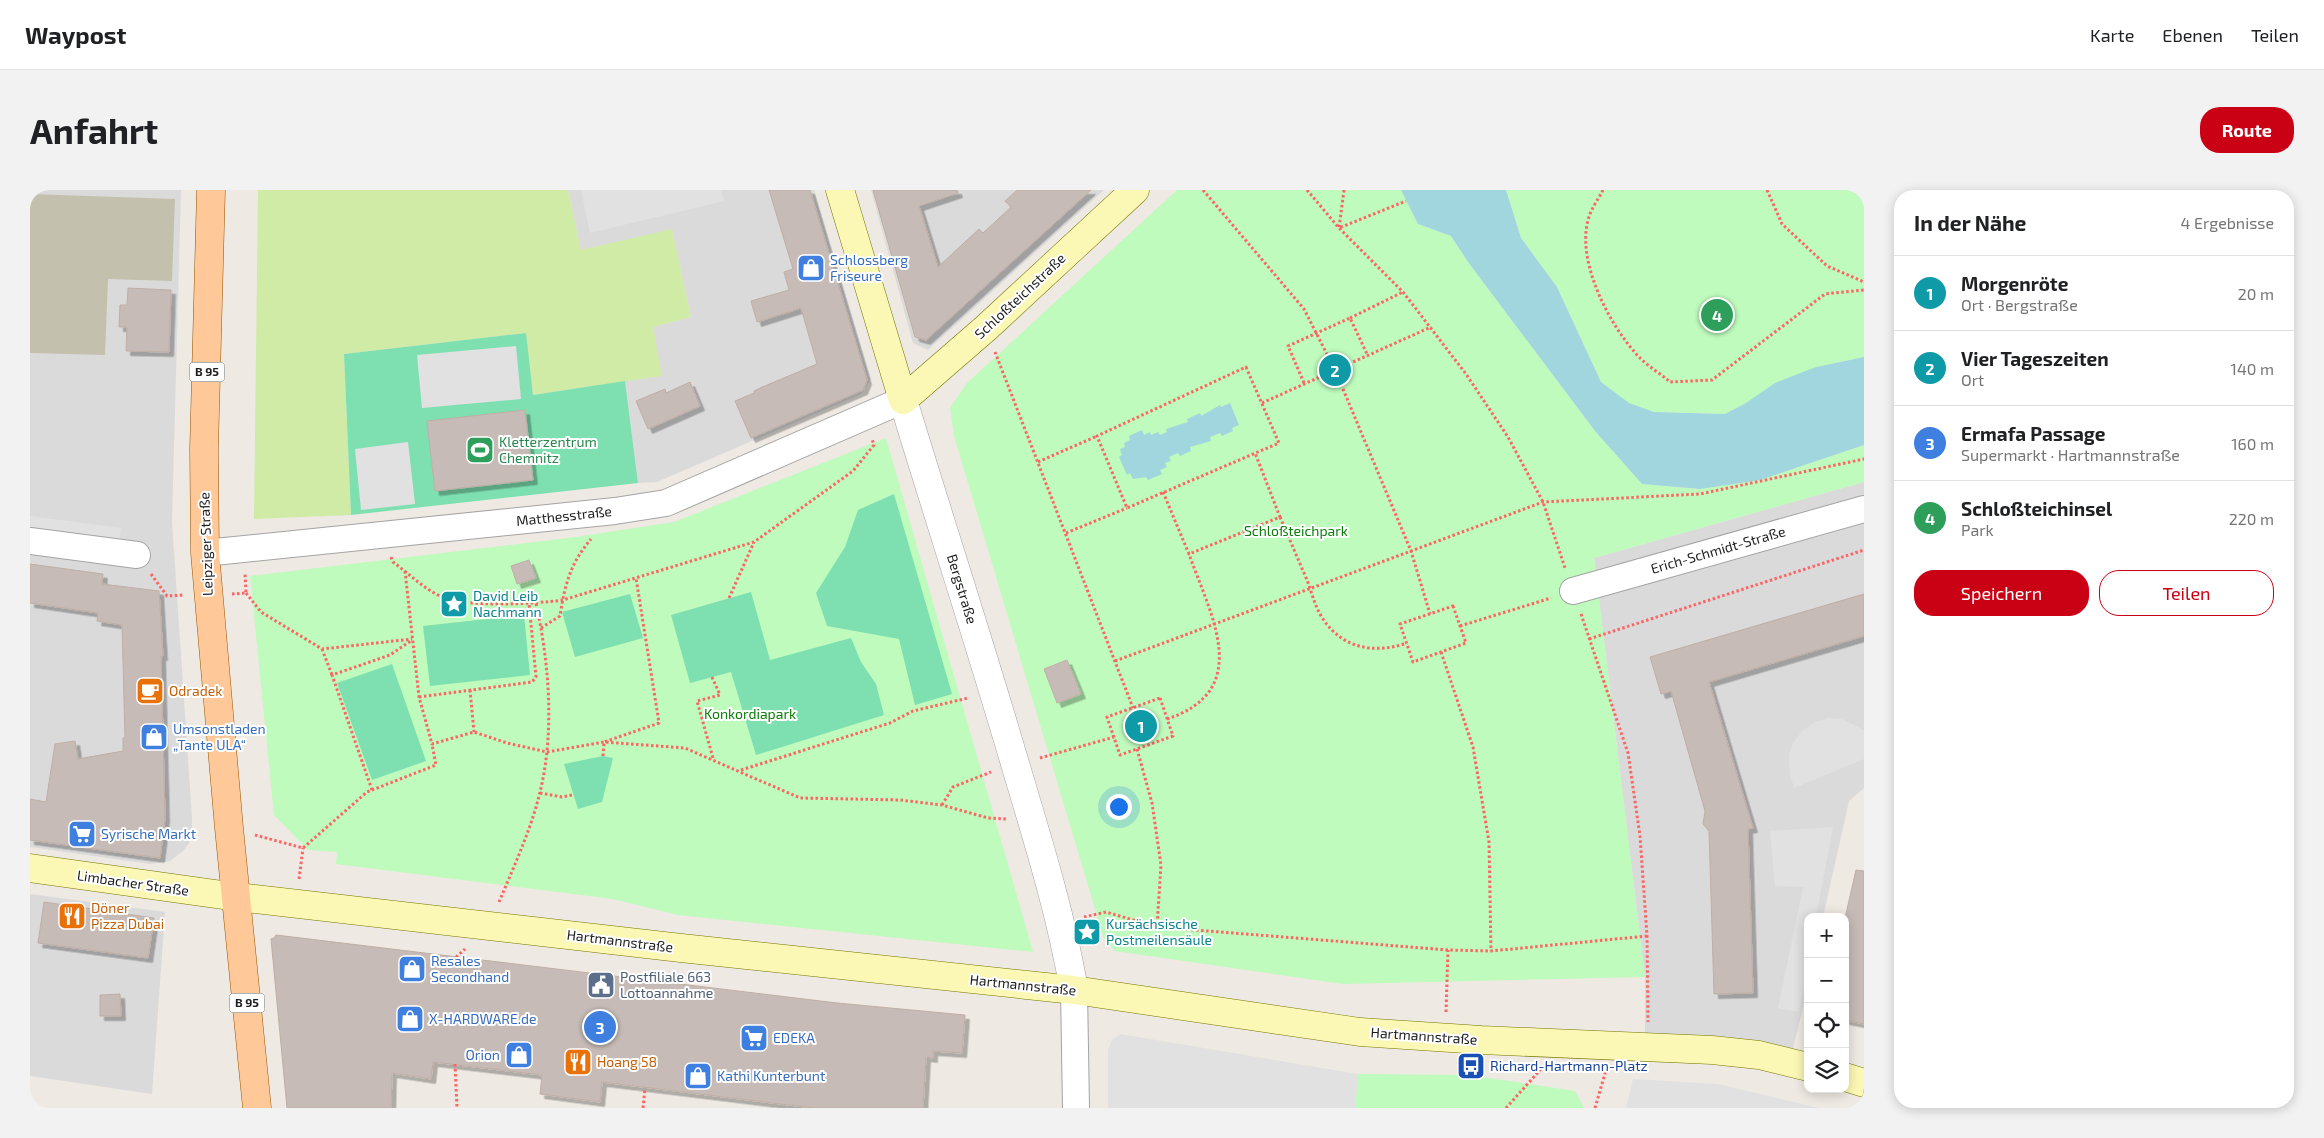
<!DOCTYPE html>
<html lang="de">
<meta charset="utf-8">
<style>
body{margin:0;font-family:"Exo 2",sans-serif;background:#f2f2f2;color:#202124}
.controls{position:absolute;right:15px;bottom:15px;display:grid;overflow:hidden;border-radius:10px;box-shadow:0 2px 12px #0003}
.controls button{width:45px;height:45px;display:grid;place-items:center;padding:0;border:0;border-bottom:1px solid #e0e0e0;background:#fff;color:#202124;font:25px sans-serif}
.you{position:absolute;left:1088px;top:616px;width:18px;height:18px;margin:-12px;border:4px solid #fff;border-radius:50%;background:#1a73e8;box-shadow:0 0 0 8px #1a73e833}
.badge{display:grid;place-items:center;width:32px;height:32px;border-radius:50%;background:#ca0014;color:#fff;font-size:16px;font-weight:700}
.pin{position:absolute;translate:-50% -50%;border:2px solid #fff;box-shadow:0 1px 5px #0006}
.list{margin:0;padding:0;list-style:none}
h2{display:flex;justify-content:space-between;align-items:center;height:65px;margin:0;padding:0 20px;font-size:21px}
h2 small{font-size:16px;font-weight:400;color:#757577}
.list li{display:grid;grid-template-columns:32px 1fr auto;gap:15px;align-items:center;box-sizing:border-box;height:75px;padding:0 20px;border-top:1px solid #e0e0e0}
.list b{display:block;font-size:19px;white-space:nowrap}
.list p{margin:0;font-size:16px;white-space:nowrap;color:#757577}
.list em{font-size:16px;font-style:normal;color:#757577}
.actions{display:flex;gap:10px;padding:15px 20px}
.actions a{flex:1;padding:11px 0;border:1px solid #ca0014;border-radius:20px;text-align:center;font-size:18px;color:#ca0014}
.actions .main{background:#ca0014;color:#fff}
.icon{flex:none;width:28px;height:28px;fill:none;stroke:currentColor;stroke-width:2;stroke-linecap:round;stroke-linejoin:round}
.map{position:relative;flex:none;width:1834px;height:918px;overflow:hidden;border-radius:20px}
header{display:flex;align-items:center;gap:30px;box-sizing:border-box;height:70px;padding:0 25px;background:#fff;border-bottom:1px solid #e0e0e0}
header strong{font-size:24px}
nav{display:flex;gap:28px;margin-inline-start:auto;font-size:18px}
.intro{display:flex;align-items:center;justify-content:space-between;box-sizing:border-box;height:120px;padding:0 30px}
h1{margin:0;font-size:35px}
.button{padding:12px 22px;border-radius:20px;background:#ca0014;color:#fff;font-size:18px;font-weight:700}
main{display:flex;gap:30px;padding:0 30px}
aside{flex:1;background:#fff;border-radius:20px;box-shadow:0 2px 12px #0003}
.map>svg:first-child{display:block}
.residential{fill:#dbdada}
.construction{fill:#c3c1ae}
.grass{fill:#cfeba6}
.park{fill:#befbbd}
.pitch{fill:#7ee0b0}
.parking{fill:#e1e1e1}
.water{fill:#a1d6de}
.building{fill:#c6bbb6;stroke:#c0aea4;filter:url(#shadow)}
.lines{fill:none;stroke-linecap:round;stroke-linejoin:round}
.minor-casing{stroke:#a4a4a4;stroke-width:28}
.tertiary-casing{stroke:#a4a4a4;stroke-width:29}
.secondary-casing{stroke:#757602;stroke-width:29}
.primary-casing{stroke:#965500;stroke-width:29}
.path{stroke:#fd6565;stroke-width:3;stroke-dasharray:2.5 2.5;stroke-linecap:butt}
.minor{stroke:#fff;stroke-width:26}
.tertiary{stroke:#fff;stroke-width:28}
.secondary{stroke:#fbf7b4;stroke-width:28}
.primary{stroke:#fec898;stroke-width:28}
.labels{text-anchor:middle;stroke-width:4;stroke-linejoin:round;paint-order:stroke}
.shield{fill:#fff;stroke:#616161;stroke-width:1}
.shield-label{font-size:12px;font-weight:bold;fill:#1d1d1d}
.shop-label{font-size:14px;fill:#366cbe;stroke:#fff;text-anchor:start}
.street-label{font-size:14px;fill:#1d1d1d;stroke:#fff}
.leisure-label{font-size:14px;fill:#27864d;stroke:#fff;text-anchor:start}
.park-label{font-size:14px;fill:#0a7d08;stroke:#fff}
.culture-label{font-size:14px;fill:#0d838f;stroke:#fff;text-anchor:start}
.food-label{font-size:14px;fill:#c56008;stroke:#fff;text-anchor:start}
.service-label{font-size:14px;fill:#4e5e75;stroke:#fff;text-anchor:start}
.transit-label{font-size:14px;fill:#164399;stroke:#fff;text-anchor:start}
</style>
<header>
<strong>Waypost</strong>
<nav><a>Karte</a><a>Ebenen</a><a>Teilen</a></nav>
</header>
<div class="intro"><h1>Anfahrt</h1><a class="button">Route</a></div>
<main>
<div class="map">
<svg width="1834" height="918" viewBox="0 0 1834 918">
<defs>
<filter id="shadow"><feDropShadow dx="4.5" dy="4.5" stdDeviation="0" flood-color="#0004"/></filter>
</defs>
<rect width="100%" height="100%" fill="#eee9e2"/>
<!-- residential -->
<g class="residential">
<polygon points="0,0 151,0 142,332 162,628 162,649 153,661 140,671 120,674 0,657"/>
<polygon points="538,0 784,0 841,189 831,204 627,292 608,293 595,191 631,186 623,137 661,127 642,40 551,60"/>
<polygon points="841,0 1074,0 898,160 883,153"/>
<polygon points="1834,292 1834,598 1819,611 1793,727 1778,727 1778,798 1761,866 1615,851 1615,787 1564,368"/>
<polygon points="0,704 135,722 122,904 0,886"/>
</g>
<!-- construction -->
<polygon class="construction" points="0,4 145,9 142,91 78,89 75,165 0,163"/>
<!-- grass -->
<polygon class="grass" points="228,0 538,0 551,60 642,39 661,127 623,137 632,186 503,205 495,143 314,164 321,325 224,329"/>
<!-- park -->
<g class="park">
<polygon points="1147,0 1371,0 1388,34 1421,46 1438,72 1565,241 1612,294 1669,299 1730,290 1834,255 1834,292 1564,368 1615,787 1313,794 1085,761 1074,749 924,246 920,218 937,193"/>
<polygon points="1476,0 1834,0 1834,167 1786,177 1695,224 1624,222 1598,213 1571,192 1527,97 1491,48"/>
<polygon points="856,248 1003,762 648,725 583,709 306,674 307,662 278,660 244,625 220,386 546,347 644,332"/>
<polygon points="1328,884 1439,885 1545,901 1554,918 1325,918"/>
</g>
<!-- pitch -->
<g class="pitch">
<polygon points="496,143 503,205 595,191 608,293 321,325 314,164"/>
<polygon points="864,304 922,504 885,515 869,449 797,436 786,403 815,357 828,320"/>
<polygon points="721,402 740,470 821,448 831,472 846,494 854,525 726,565 701,482 660,493 641,425"/>
<polygon points="600,404 613,448 545,467 532,422"/>
<polygon points="494,425 500,485 400,496 393,436"/>
<polygon points="362,474 396,571 342,590 307,493"/>
<polygon points="573,566 583,568 572,612 548,619 534,574"/>
</g>
<!-- parking -->
<g class="parking">
<polygon points="551,0 691,0 694,11 560,43"/>
<polygon points="486,156 491,209 392,218 387,165"/>
<polygon points="378,252 385,314 331,320 325,259"/>
<polygon points="0,326 91,338 89,354 0,341"/>
<polygon points="1798,528 1812,529 1834,540 1834,569 1764,598 1760,584 1759,566 1763,553 1773,540 1785,532"/>
<polygon points="1803,637 1786,727 1778,727 1778,774 1769,822 1748,818 1773,697 1745,696 1740,641"/>
<polygon points="1090,844 1328,884 1325,918 1078,918 1078,860 1082,850"/>
<polygon points="1603,889 1688,894 1789,918 1596,918"/>
</g>
<!-- water -->
<g class="water">
<polygon points="1371,0 1476,0 1491,48 1527,97 1571,192 1599,213 1624,222 1695,224 1716,213 1745,193 1786,177 1834,167 1834,255 1730,290 1670,299 1612,294 1565,241 1438,72 1421,46 1388,34"/>
<polygon points="1200,213 1209,235 1202,238 1203,241 1192,246 1190,243 1180,247 1181,251 1160,257 1161,261 1150,266 1148,263 1139,267 1141,271 1135,273 1137,277 1130,280 1132,284 1118,290 1116,287 1103,289 1100,283 1097,285 1089,267 1092,265 1090,259 1095,257 1094,253 1100,250 1099,246 1112,240 1114,245 1120,242 1121,245 1128,242 1130,245 1137,242 1136,239 1158,232 1157,229 1170,223 1171,226 1190,215 1191,217"/>
</g>
<!-- building -->
<g class="building">
<polygon points="739,0 780,0 837,190 833,200 721,248 705,211 724,203 724,201 730,198 787,174 771,118 727,132 721,111 759,100 754,82 763,79"/>
<polygon points="843,0 927,0 928,3 889,16 908,77 949,39 953,43 981,17 975,11 987,0 1061,0 896,150 885,147"/>
<polygon points="98,98 141,100 139,162 96,161 97,137 89,137 90,115 97,115"/>
<polygon points="660,192 670,216 618,239 606,211 635,199 636,203"/>
<polygon points="495,220 503,290 405,301 397,231"/>
<polygon points="499,370 506,388 487,394 481,376"/>
<polygon points="0,374 73,384 72,394 129,401 133,466 131,466 135,628 130,668 0,650 0,609 16,612 25,554 45,551 48,569 93,561 93,548 95,548 92,435 67,431 68,423 0,413"/>
<polygon points="1834,404 1834,446 1679,492 1723,638 1718,639 1723,803 1684,804 1679,641 1673,634 1675,621 1641,501 1631,504 1620,467"/>
<polygon points="1037,470 1051,504 1027,513 1014,479"/>
<polygon points="1826,680 1834,681 1834,834 1815,830 1815,728"/>
<polygon points="14,712 124,728 118,768 8,753"/>
<polygon points="246,745 807,813 935,825 932,863 903,861 903,868 896,867 893,918 783,918 572,892 570,912 510,904 512,885 403,872 401,889 362,883 361,918 257,918 241,749 244,748"/>
<polygon points="90,804 91,826 70,826 70,805"/>
</g>
<g class="lines">
<defs>
<g id="minor">
<polyline points="0,351 107,365"/>
<polyline points="175,363 585,321 636,313 873,210"/>
<polyline points="1543,401 1834,319"/>
<polyline points="1044,800 1046,918"/>
</g>
<path id="tertiary" d="M 873,210 C 910,332 950,454 986,577 C 1008,651 1031,724 1044,800"/>
<g id="secondary">
<polyline points="810,0 873,210 956,138 1105,0"/>
<polyline points="0,678 207,707 651,758 1044,800 1330,842 1451,850 1682,860 1729,865 1778,877"/>
<polyline points="1815,887 1834,893"/>
</g>
<polyline id="primary" points="181,0 174,259 175,363 199,638 227,918"/>
</defs>
<!-- minor casing -->
<use href="#minor" class="minor-casing"/>
<!-- tertiary casing -->
<use href="#tertiary" class="tertiary-casing"/>
<!-- secondary casing -->
<use href="#secondary" class="secondary-casing"/>
<!-- primary casing -->
<use href="#primary" class="primary-casing"/>
<!-- path -->
<g class="path">
<polyline points="1173,0 1274,119 1305,180 1381,361 1400,424"/>
<polyline points="1277,0 1309,38 1373,102 1436,184 1478,247 1513,312 1535,378"/>
<polyline points="1314,0 1309,38 1376,11"/>
<path d="M 1573,0 C 1569,8 1563,16 1560,24 C 1543,68 1580,137 1610,168 C 1619,177 1631,184 1640,192 L 1682,190 L 1795,104 L 1834,100"/>
<polyline points="1737,0 1752,34 1797,76 1834,92"/>
<polyline points="1320,128 1373,102"/>
<polyline points="965,162 1103,518"/>
<polygon points="1216,177 1249,253 1097,318 1067,246"/>
<polyline points="1274,193 1258,156 1320,128 1338,166"/>
<polyline points="1232,213 1401,137"/>
<polyline points="1008,272 1067,246"/>
<polyline points="1133,302 1159,364 1250,327 1225,263"/>
<path d="M 1250,327 C 1259,348 1268,369 1277,390 C 1282,403 1285,417 1293,429 C 1313,459 1345,464 1377,453"/>
<polyline points="1036,343 1097,318"/>
<path d="M 361,367 L 363,372 C 378,383 393,398 410,406 C 435,418 504,414 533,410 L 724,352 L 823,281 L 844,255 L 842,249"/>
<polyline points="375,381 389,507 402,554 444,542 477,553 517,562 574,552 655,558 770,608 870,610 912,615 958,628 976,629"/>
<polyline points="121,384 137,406 154,405"/>
<polyline points="216,403 231,422 292,459 382,449"/>
<polyline points="202,404 216,403 215,384"/>
<polyline points="699,408 724,352"/>
<polygon points="1423,416 1436,453 1383,472 1370,434"/>
<polyline points="1551,424 1598,563 1610,646 1617,746 1618,832"/>
<polyline points="1430,436 1521,408"/>
<path d="M 511,438 L 530,426 C 535,394 540,374 561,349"/>
<polyline points="1559,449 1834,360"/>
<polyline points="292,459 302,485"/>
<polyline points="1411,462 1443,557 1459,652 1461,761"/>
<polyline points="1085,471 1513,312 1670,304 1834,269"/>
<polyline points="682,487 690,505 667,511 683,568"/>
<polyline points="440,500 444,542"/>
<polyline points="389,507 502,492 506,487 499,413"/>
<polygon points="1130,508 1143,546 1090,565 1077,527"/>
<path d="M 1137,529 C 1225,500 1180,424 1159,364"/>
<polyline points="1107,559 1122,613 1131,675 1127,737"/>
<polyline points="573,566 574,552 629,533 606,388"/>
<polyline points="1010,568 1084,547"/>
<polyline points="711,580 860,533 883,521 938,508"/>
<polyline points="342,600 302,485 360,465 382,450"/>
<polyline points="510,603 532,607 542,605"/>
<polyline points="912,615 923,597 961,582"/>
<polyline points="225,645 273,658 337,602 406,575 402,554"/>
<polyline points="269,689 273,658"/>
<path d="M 469,712 C 484,676 501,640 510,602 C 525,541 519,473 506,413"/>
<polyline points="1054,727 1076,722 1127,737 1418,760 1461,761 1617,746"/>
<polyline points="426,767 435,759"/>
<polyline points="1416,822 1418,760"/>
<polyline points="425,874 427,918"/>
<polyline points="613,918 615,898"/>
<polyline points="1476,918 1511,879"/>
<polyline points="1565,918 1576,880"/>
</g>
<!-- minor -->
<use href="#minor" class="minor"/>
<!-- tertiary -->
<use href="#tertiary" class="tertiary"/>
<!-- secondary -->
<use href="#secondary" class="secondary"/>
<!-- primary -->
<use href="#primary" class="primary"/>
</g>
<!-- icons -->
<defs>
<symbol id="shop-square" viewBox="-11 -11 22 22"><rect x="-9" y="-9" width="18" height="18" rx="4" fill="#3f7fe0" stroke="#fff"/><path d="M-5-2.5h2.3a2.7 3.5 0 0 1 5.4 0H5L5.5 6h-11ZM-1.5-2.5h3a1.5 2.3 0 0 0-3 0Z" fill="#fff"/></symbol>
<symbol id="stadium-square" viewBox="-11 -11 22 22"><rect x="-9" y="-9" width="18" height="18" rx="4" fill="#2e9e5b" stroke="#fff"/><path d="M0-5a6.5 5 0 1 0 0 10a6.5 5 0 1 0 0-10ZM-3.5-1.8h7v3.6h-7Z" fill="#fff"/></symbol>
<symbol id="sight-square" viewBox="-11 -11 22 22"><rect x="-9" y="-9" width="18" height="18" rx="4" fill="#0f9aa8" stroke="#fff"/><path d="M0-6L1.8-2.2L6-1.7L2.9 1.2L3.7 5.4L0 3.3L-3.7 5.4L-2.9 1.2L-6-1.7L-1.8-2.2Z" fill="#fff"/></symbol>
<symbol id="cafe-square" viewBox="-11 -11 22 22"><rect x="-9" y="-9" width="18" height="18" rx="4" fill="#e8710a" stroke="#fff"/><path d="M-5.5-4.5H6V0H3Q3 3.5 0 3.5H-2.5Q-5.5 3.5-5.5 0ZM3-3.2v2h1.7v-2ZM-6 4.5H4V6H-6Z" fill="#fff"/></symbol>
<symbol id="supermarket-square" viewBox="-11 -11 22 22"><rect x="-9" y="-9" width="18" height="18" rx="4" fill="#3f7fe0" stroke="#fff"/><path d="M-6-5.5h2.5l.6 2H6L4.5 2H-2.5L-4.4-4H-6ZM-1.5 3.2a1.3 1.3 0 1 0 .1 0ZM3 3.2a1.3 1.3 0 1 0 .1 0Z" fill="#fff"/></symbol>
<symbol id="restaurant-square" viewBox="-11 -11 22 22"><rect x="-9" y="-9" width="18" height="18" rx="4" fill="#e8710a" stroke="#fff"/><path d="M-5-6h1v4h1v-4h1v4h1v-4h1v5L-1.5 .5V6h-2V.5L-5-1ZM5-6V6H3V1.5H1.5Q1.5-4 5-6Z" fill="#fff"/></symbol>
<symbol id="civic-square" viewBox="-11 -11 22 22"><rect x="-9" y="-9" width="18" height="18" rx="4" fill="#5c6f8a" stroke="#fff"/><path d="M-.6-6.5H3V-4.5H.6V-3L4-1V1h2V6H-6V1h2V-1L-.6-3ZM-1.2 2.5V6h2.4V2.5Z" fill="#fff"/></symbol>
<symbol id="bus-square" viewBox="-11 -11 22 22"><rect x="-9" y="-9" width="18" height="18" rx="4" fill="#1a4fb4" stroke="#fff"/><path d="M-5-6H5V4H4V6H2V4H-2V6H-4V4H-5ZM-3.5-4V0h7V-4ZM-3.5 1.2v1.5H-2V1.2ZM2 1.2v1.5H3.5V1.2Z" fill="#fff"/></symbol>
</defs>
<g fill-rule="evenodd">
<use href="#shop-square" x="765" y="62" width="32" height="32"/>
<use href="#stadium-square" x="434" y="244" width="32" height="32"/>
<use href="#sight-square" x="408" y="398" width="32" height="32"/>
<use href="#cafe-square" x="104" y="485" width="32" height="32"/>
<use href="#shop-square" x="108" y="531" width="32" height="32"/>
<use href="#supermarket-square" x="36" y="628" width="32" height="32"/>
<use href="#restaurant-square" x="26" y="710" width="32" height="32"/>
<use href="#sight-square" x="1041" y="726" width="32" height="32"/>
<use href="#shop-square" x="366" y="763" width="32" height="32"/>
<use href="#civic-square" x="555" y="779" width="32" height="32"/>
<use href="#shop-square" x="364" y="813" width="32" height="32"/>
<use href="#supermarket-square" x="708" y="832" width="32" height="32"/>
<use href="#shop-square" x="473" y="849" width="32" height="32"/>
<use href="#restaurant-square" x="532" y="856" width="32" height="32"/>
<use href="#bus-square" x="1425" y="860" width="32" height="32"/>
<use href="#shop-square" x="652" y="870" width="32" height="32"/>
</g>
<g class="labels">
<!-- shield labels -->
<g class="shield">
<rect x="159.5" y="172.5" width="35" height="19" rx="4"/>
<rect x="199.5" y="803.5" width="35" height="19" rx="4"/>
</g>
<g class="shield-label">
<text x="177" y="186">B 95</text>
<text x="217" y="817">B 95</text>
</g>
<!-- shop labels -->
<g class="shop-label">
<text x="800" y="75">Schlossberg<tspan x="800" dy="16">Friseure</tspan></text>
<text x="143" y="544">Umsonstladen<tspan x="143" dy="16">„Tante ULA“</tspan></text>
<text x="71" y="649">Syrische Markt</text>
<text x="401" y="776">Resales<tspan x="401" dy="16">Secondhand</tspan></text>
<text x="399" y="834">X-HARDWARE.de</text>
<text x="743" y="853">EDEKA</text>
<text x="470" y="870" text-anchor="end">Orion</text>
<text x="687" y="891">Kathi Kunterbunt</text>
</g>
<!-- street labels -->
<g class="street-label">
<text transform="translate(990 106) rotate(-43)" y="5">Schloßteichstraße</text>
<text transform="translate(534 326) rotate(-6)" y="5">Matthesstraße</text>
<text transform="translate(176 354) rotate(-92)" y="5">Leipziger Straße</text>
<text transform="translate(1688 360) rotate(-16)" y="5">Erich-Schmidt-Straße</text>
<text transform="translate(932 399) rotate(73)" y="5">Bergstraße</text>
<text transform="translate(103 693) rotate(8)" y="5">Limbacher Straße</text>
<text transform="translate(590 751) rotate(7)" y="5">Hartmannstraße</text>
<text transform="translate(993 795) rotate(6)" y="5">Hartmannstraße</text>
<text transform="translate(1394 846) rotate(4)" y="5">Hartmannstraße</text>
</g>
<!-- leisure labels -->
<g class="leisure-label">
<text x="469" y="257">Kletterzentrum<tspan x="469" dy="16">Chemnitz</tspan></text>
</g>
<!-- park labels -->
<g class="park-label">
<text x="1266" y="346">Schloßteichpark</text>
<text x="720" y="529">Konkordiapark</text>
</g>
<!-- culture labels -->
<g class="culture-label">
<text x="443" y="411">David Leib<tspan x="443" dy="16">Nachmann</tspan></text>
<text x="1076" y="739">Kursächsische<tspan x="1076" dy="16">Postmeilensäule</tspan></text>
</g>
<!-- food labels -->
<g class="food-label">
<text x="139" y="506">Odradek</text>
<text x="61" y="723">Döner<tspan x="61" dy="16">Pizza Dubai</tspan></text>
<text x="567" y="877">Hoang 58</text>
</g>
<!-- service labels -->
<g class="service-label">
<text x="590" y="792">Postfiliale 663<tspan x="590" dy="16">Lottoannahme</tspan></text>
</g>
<!-- transit labels -->
<g class="transit-label">
<text x="1460" y="881">Richard-Hartmann-Platz</text>
</g>
</g>
</svg>
<div class="controls">
<button>+</button>
<button>−</button>
<button><svg class="icon" aria-label="locate" viewBox="0 0 24 24"><circle cx="12" cy="12" r="6"/><path d="M12 2v4M12 18v4M2 12h4M18 12h4"/></svg></button>
<button><svg class="icon" aria-label="layers" viewBox="0 0 24 24"><path d="M12 4l9 5-9 5-9-5zM3 14l9 5 9-5"/></svg></button>
</div>
<div class="you"></div>
<div class="pin badge" style="left:1111px;top:536px;background:#0f9aa8">1</div>
<div class="pin badge" style="left:1305px;top:180px;background:#0f9aa8">2</div>
<div class="pin badge" style="left:570px;top:837px;background:#3f7fe0">3</div>
<div class="pin badge" style="left:1687px;top:125px;background:#2e9e5b">4</div>
</div>
<aside>
<h2>In der Nähe<small>4 Ergebnisse</small></h2>
<ul class="list">
<li><span class="badge" style="background:#0f9aa8">1</span><div><b>Morgenröte</b><p>Ort · Bergstraße</p></div><em>20 m</em></li>
<li><span class="badge" style="background:#0f9aa8">2</span><div><b>Vier Tageszeiten</b><p>Ort</p></div><em>140 m</em></li>
<li><span class="badge" style="background:#3f7fe0">3</span><div><b>Ermafa Passage</b><p>Supermarkt · Hartmannstraße</p></div><em>160 m</em></li>
<li><span class="badge" style="background:#2e9e5b">4</span><div><b>Schloßteichinsel</b><p>Park</p></div><em>220 m</em></li>
</ul>
<div class="actions"><a class="main">Speichern</a><a>Teilen</a></div>
</aside>
</main>
